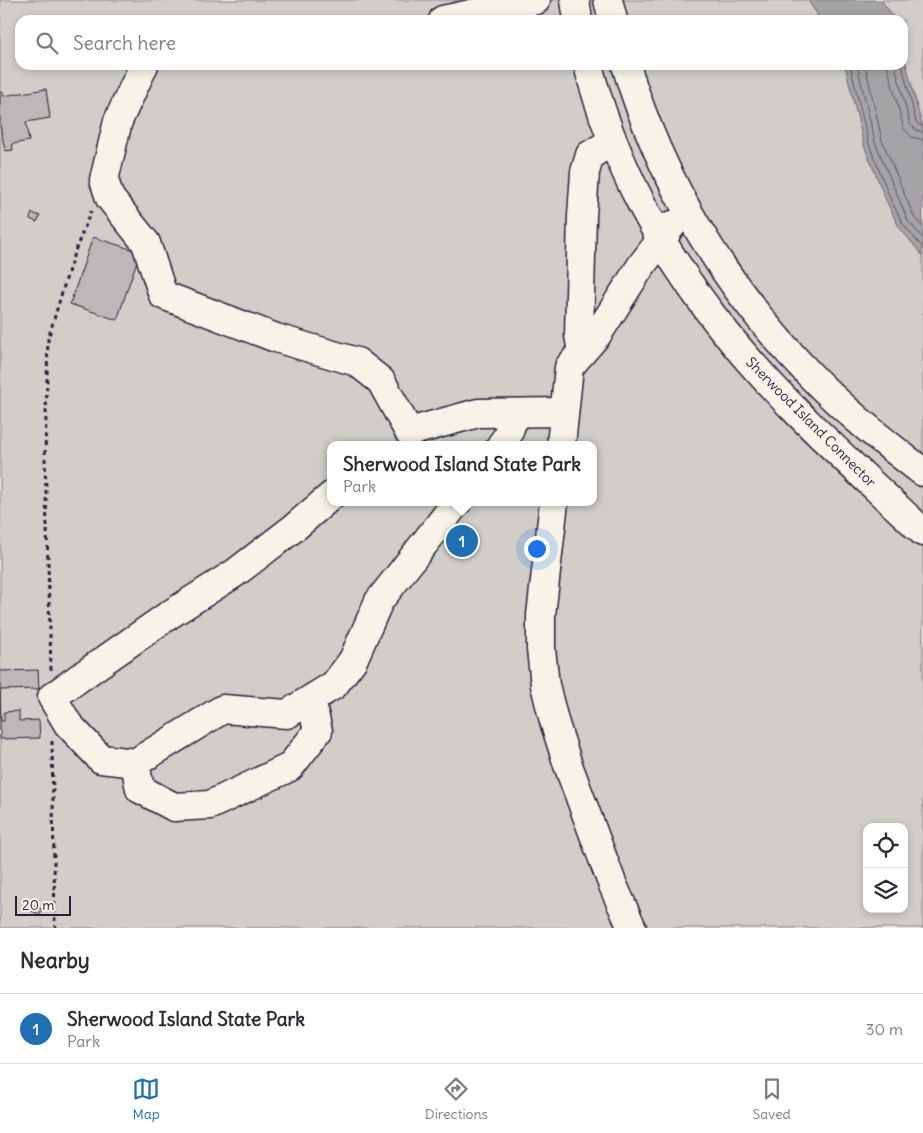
<!DOCTYPE html>
<style>
body{margin:0;font-family:Delius,sans-serif;background:#f2f2f3;color:#2b2b33}
.controls{position:absolute;right:15px;bottom:15px;display:grid;overflow:hidden;border-radius:10px;box-shadow:0 2px 8px #0003}
.controls button{width:45px;height:45px;display:grid;place-items:center;padding:0;border:0;border-bottom:1px solid #e1e1e2;background:#fff;color:#2b2b33;font:25px sans-serif}
.scale{position:absolute;left:15px;bottom:12px;width:56px;box-sizing:border-box;padding-left:5px;border:2px solid #22223b;border-top:0;font-size:14px;line-height:18px;white-space:nowrap;color:#22223b;-webkit-text-stroke:4px #f7f3e8;paint-order:stroke}
.you{position:absolute;left:536px;top:548px;width:18px;height:18px;margin:-12px;border:4px solid #fff;border-radius:50%;background:#1a73e8;box-shadow:0 0 0 8px #1a73e833}
.badge{display:grid;place-items:center;width:32px;height:32px;border-radius:50%;background:#1f6fb2;color:#fff;font-size:16px;font-weight:700}
.pin{position:absolute;translate:-50% -50%;border:2px solid #fff;box-shadow:0 1px 5px #0006}
.popup{position:absolute;left:327px;top:441px;width:270px;height:65px;box-sizing:border-box;display:grid;place-content:center;border-radius:10px;background:#fff;filter:drop-shadow(0 1px 4px #0005);font-size:16px;white-space:nowrap;color:#7c7c81}
.popup b{font-size:19px;color:#2b2b33}
.popup::after{content:'';position:absolute;left:50%;top:100%;margin-left:-10px;border:10px solid transparent;border-top-color:#fff}
.list{margin:0;padding:0;list-style:none}
h2{display:flex;justify-content:space-between;align-items:center;height:65px;margin:0;padding:0 20px;font-size:21px}
h2 small{font-size:16px;font-weight:400;color:#7c7c81}
.list li{display:grid;grid-template-columns:32px 1fr auto;gap:15px;align-items:center;box-sizing:border-box;height:70px;padding:0 20px;border-top:1px solid #e1e1e2}
.list b{display:block;font-size:19px;white-space:nowrap}
.list p{margin:0;font-size:16px;white-space:nowrap;color:#7c7c81}
.list em{font-size:16px;font-style:normal;color:#7c7c81}
.icon{flex:none;width:28px;height:28px;fill:none;stroke:currentColor;stroke-width:2;stroke-linecap:round;stroke-linejoin:round}
.map{position:relative;flex:none;width:923px;height:928px;overflow:hidden}
.search{position:absolute;background:#fff;box-shadow:0 2px 8px #0003;left:15px;right:15px;top:15px;height:55px;display:flex;align-items:center;gap:12px;box-sizing:border-box;padding:0 18px;border-radius:15px;color:#7c7c81;font-size:19px}
.sheet{height:135px;background:#fff}
nav{display:flex;justify-content:space-around;align-items:center;box-sizing:border-box;height:70px;border-top:1px solid #e1e1e2;background:#fff;font-size:14px;color:#7c7c81}
nav a{display:grid;justify-items:center;gap:2px}
nav .on{color:#1f6fb2}
.map>svg:first-child{display:block}
.green{fill:#d1cdc9;stroke:#7a7882;fill-rule:evenodd}
.water{fill:#a6a3a6;stroke:#716f7b}
.lines{fill:none;stroke-linecap:round;stroke-linejoin:round}
.shore{stroke:#575666;stroke-width:1}
.building{fill:#bbb8b7;stroke:#22223b}
.minor-casing{stroke:#22223b;stroke-width:31}
.path{stroke:#22223b;stroke-width:3;stroke-dasharray:4 4;stroke-linecap:butt}
.minor{stroke:#f7f3e8;stroke-width:28}
.labels{text-anchor:middle;stroke-width:4;stroke-linejoin:round;paint-order:stroke}
.street-label{font-size:14px;fill:#22223b;stroke:#f7f3e8}
</style>
<div class="map">
<svg width="923" height="928" viewBox="0 0 923 928">
<rect width="100%" height="100%" fill="#eeebe1"/>
<filter id="ink" filterUnits="userSpaceOnUse"><feTurbulence type="fractalNoise" baseFrequency=".02" numOctaves="2"/><feDisplacementMap in="SourceGraphic" scale="10" xChannelSelector="R" yChannelSelector="G"/><feConvolveMatrix kernelMatrix="1 2 1 2 8 2 1 2 1" color-interpolation-filters="sRGB"/></filter>
<g filter="url(#ink)">
<!-- green -->
<g class="green">
<path d="M 0,0 L 808,0 L 821,20 L 20,20 L 20,65 L 845,65 L 864,145 L 886,200 L 899,227 L 923,256 L 923,928 L 0,928 ZM 331,445 L 593,445 L 593,502 L 331,502 ZM 867,827 L 904,827 L 904,909 L 867,909 Z"/>
<polygon points="881,0 923,0 923,130 903,52 903,20 893,20 892,15"/>
</g>
<!-- water -->
<g class="water">
<polygon points="808,0 881,0 892,15 893,20 821,20"/>
<polygon points="903,52 923,130 923,256 899,227 886,200 864,145 845,65 903,65"/>
</g>
<g class="lines">
<!-- shore -->
<g class="shore">
<polyline points="850,65 869,144 890,198 903,224 923,248"/>
<polyline points="857,65 875,142 908,221 923,238"/>
<polyline points="865,65 882,140 914,217 923,227"/>
<polyline points="887,65 904,129 912,137 923,140"/>
<polyline points="895,65 910,124 916,130 923,132"/>
<polyline points="902,65 916,122 919,125 923,126"/>
</g>
</g>
<!-- building -->
<g class="building">
<polygon points="46,89 50,118 26,122 29,141 12,144 13,150 5,151 0,125 0,93 3,92 3,96"/>
<polygon points="32,213 40,216 37,222 30,219"/>
<polygon points="93,237 140,252 117,320 70,304"/>
<polygon points="38,670 39,689 0,690 0,671"/>
<polygon points="0,691 1,721 4,721 4,712 19,711 19,721 39,720 40,738 0,739"/>
<polygon points="32,906 42,909 40,914 31,911"/>
</g>
<g class="lines">
<defs>
<g id="minor">
<polyline points="575,0 578,20"/>
<polyline points="608,0 613,20"/>
<polyline points="443,20 536,0"/>
<polyline points="144,65 118,121 104,180 110,198 146,243 163,295 276,338 357,362 381,381 409,432 478,413 564,412"/>
<path d="M 588,65 C 613,162 663,255 726,333 C 784,406 856,468 923,532"/>
<path d="M 626,65 C 661,183 727,290 813,378 C 847,413 885,443 923,472"/>
<polyline points="582,352 579,335 582,216 585,172 590,155 613,141"/>
<polyline points="501,445 507,437 515,413"/>
<polyline points="561,445 569,367 597,335 641,266 672,225"/>
<polyline points="331,496 295,527 235,573 169,615 52,697 68,724 101,759 135,763 223,709 287,714 334,685 353,660 379,601 457,502"/>
<polyline points="554,502 541,615 541,649 545,685 554,721 568,765 612,883 632,928"/>
<polyline points="135,763 140,789 174,807 210,805 290,767 318,731 311,700"/>
</g>
</defs>
<!-- minor casing -->
<use href="#minor" class="minor-casing"/>
<!-- path -->
<g class="path">
<polyline points="51,670 45,457 48,339 73,256 91,211"/>
<polyline points="52,741 55,923 56,928"/>
</g>
<!-- minor -->
<use href="#minor" class="minor"/>
</g>
</g>
<g class="labels">
<!-- street labels -->
<g class="street-label">
<text transform="translate(811 422) rotate(45)" y="5">Sherwood Island Connector</text>
</g>
</g>
</svg>
<div class="controls">
<button><svg class="icon" aria-label="locate" viewBox="0 0 24 24"><circle cx="12" cy="12" r="6"/><path d="M12 2v4M12 18v4M2 12h4M18 12h4"/></svg></button>
<button><svg class="icon" aria-label="layers" viewBox="0 0 24 24"><path d="M12 4l9 5-9 5-9-5zM3 14l9 5 9-5"/></svg></button>
</div>
<div class="scale">20 m</div>
<div class="you"></div>
<div class="pin badge" style="left:462px;top:541px">1</div>
<div class="popup"><b>Sherwood Island State Park</b>Park</div>
<div class="search"><svg class="icon" aria-label="search" viewBox="0 0 24 24"><circle cx="10" cy="10" r="6"/><path d="M15 15l6 6"/></svg>Search here</div>
</div>
<section class="sheet">
<h2>Nearby<small></small></h2>
<ul class="list">
<li><span class="badge">1</span><div><b>Sherwood Island State Park</b><p>Park</p></div><em>30 m</em></li>
</ul>
</section>
<nav>
<a class="on"><svg class="icon" aria-label="map" viewBox="0 0 24 24"><path d="M3 6l6-2 6 2 6-2v14l-6 2-6-2-6 2zM9 4v14M15 6v14"/></svg>Map</a>
<a><svg class="icon" aria-label="directions" viewBox="0 0 24 24"><path d="M12 3l9 9-9 9-9-9zM9 14v-3h6M13 9l2 2-2 2"/></svg>Directions</a>
<a><svg class="icon" aria-label="saved" viewBox="0 0 24 24"><path d="M7 4h10v16l-5-4-5 4z"/></svg>Saved</a>
</nav>
